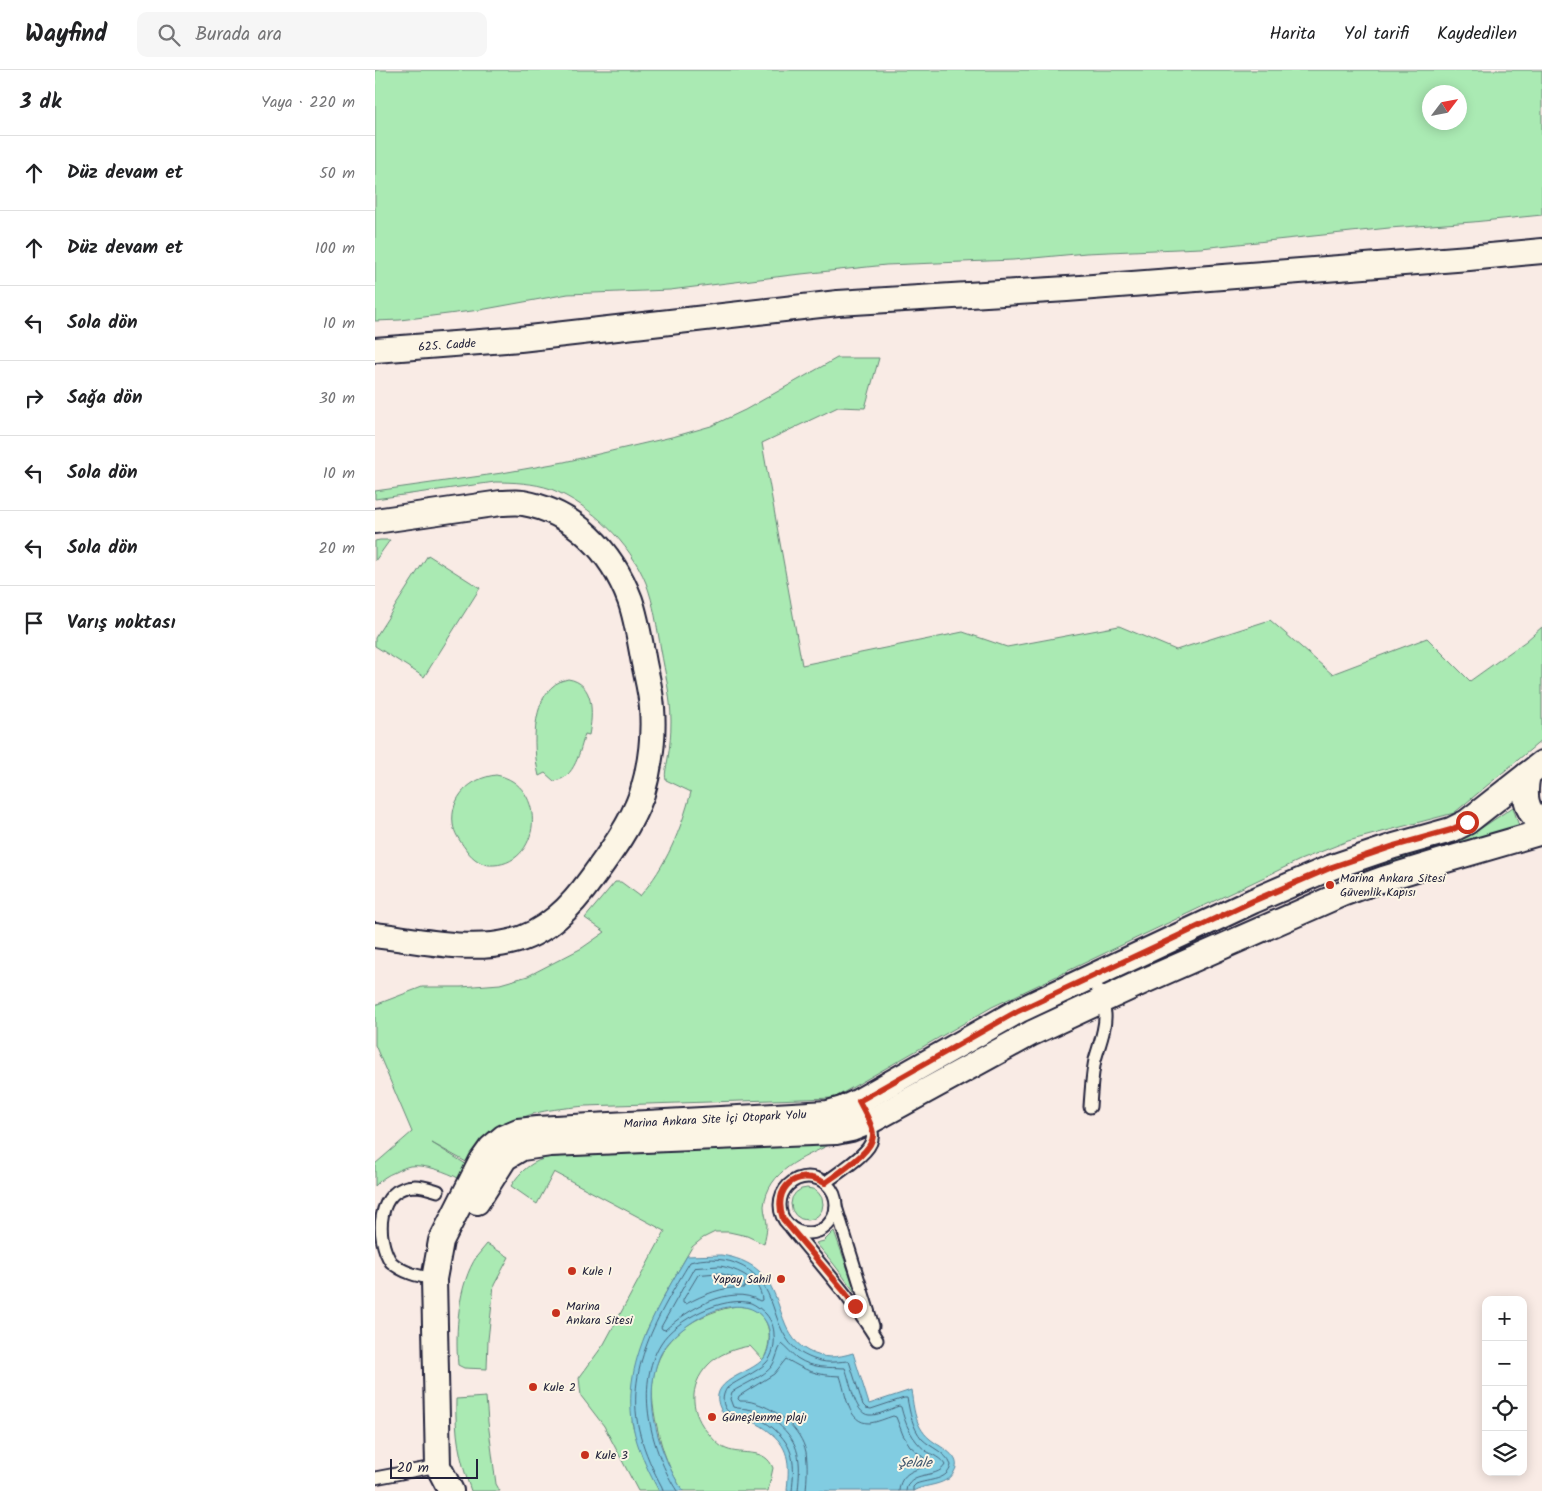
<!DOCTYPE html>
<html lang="tr">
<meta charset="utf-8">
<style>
body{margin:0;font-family:Kalam,sans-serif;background:#f6f6f6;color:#202124}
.controls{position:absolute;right:15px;bottom:15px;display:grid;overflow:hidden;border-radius:10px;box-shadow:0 2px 12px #0003}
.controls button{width:45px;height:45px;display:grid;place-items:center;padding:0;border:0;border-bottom:1px solid #e0e0e0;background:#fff;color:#202124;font:25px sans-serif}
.compass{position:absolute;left:1047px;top:15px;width:45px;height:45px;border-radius:50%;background:#fff;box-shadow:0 2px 12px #0003;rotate:58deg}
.scale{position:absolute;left:15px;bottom:12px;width:88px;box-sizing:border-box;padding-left:5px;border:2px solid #22223b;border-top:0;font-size:14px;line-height:18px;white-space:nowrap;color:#22223b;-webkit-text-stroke:4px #fcf5e5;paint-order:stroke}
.stop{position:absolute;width:15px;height:15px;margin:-11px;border:4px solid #c8321e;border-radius:50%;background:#fff}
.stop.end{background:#c8321e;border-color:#fff;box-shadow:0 1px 5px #0008}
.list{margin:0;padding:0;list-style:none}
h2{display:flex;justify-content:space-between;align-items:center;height:65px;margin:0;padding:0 20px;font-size:21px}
h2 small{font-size:16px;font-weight:400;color:#757577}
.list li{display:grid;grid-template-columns:32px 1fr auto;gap:15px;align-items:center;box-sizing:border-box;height:75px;padding:0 20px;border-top:1px solid #e0e0e0}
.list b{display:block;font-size:19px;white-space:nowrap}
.list em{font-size:16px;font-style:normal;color:#757577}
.icon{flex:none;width:28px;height:28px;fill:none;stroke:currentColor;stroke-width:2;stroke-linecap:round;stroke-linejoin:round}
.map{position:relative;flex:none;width:1167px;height:1421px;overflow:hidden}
header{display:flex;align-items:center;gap:30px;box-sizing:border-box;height:70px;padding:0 25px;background:#fff;border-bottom:1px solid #e0e0e0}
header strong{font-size:24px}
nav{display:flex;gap:28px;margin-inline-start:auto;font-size:18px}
.search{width:350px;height:45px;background:#f6f6f6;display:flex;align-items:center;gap:12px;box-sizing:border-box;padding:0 18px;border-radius:10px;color:#757577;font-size:19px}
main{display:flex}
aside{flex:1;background:#fff}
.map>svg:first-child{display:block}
.green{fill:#aaeab3;stroke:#668677;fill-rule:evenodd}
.water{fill:#81cce1;stroke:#5b889f}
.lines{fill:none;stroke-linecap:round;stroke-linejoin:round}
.shore{stroke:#48667d;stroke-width:1}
.lane-casing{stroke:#22223b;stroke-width:15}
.street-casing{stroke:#22223b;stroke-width:28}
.lane{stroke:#fcf5e5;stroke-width:11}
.street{stroke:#fcf5e5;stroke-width:24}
.route{stroke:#c8321e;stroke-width:6}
.poi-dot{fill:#c8321e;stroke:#fcf5e5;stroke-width:2}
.labels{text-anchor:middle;stroke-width:4;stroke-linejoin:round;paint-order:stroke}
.street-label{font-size:12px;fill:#22223b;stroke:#fcf5e5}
.poi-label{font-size:12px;fill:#22223b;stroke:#fcf5e5;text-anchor:start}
.water-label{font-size:14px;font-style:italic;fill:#3e556d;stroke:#fcf5e5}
</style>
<header>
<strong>Wayfind</strong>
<div class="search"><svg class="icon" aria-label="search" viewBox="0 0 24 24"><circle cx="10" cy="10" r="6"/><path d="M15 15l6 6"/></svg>Burada ara</div>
<nav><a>Harita</a><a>Yol tarifi</a><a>Kaydedilen</a></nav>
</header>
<main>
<aside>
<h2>3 dk<small>Yaya · 220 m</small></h2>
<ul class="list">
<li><svg class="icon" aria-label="ahead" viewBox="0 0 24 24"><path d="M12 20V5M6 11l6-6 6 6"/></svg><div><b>Düz devam et</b></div><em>50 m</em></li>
<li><svg class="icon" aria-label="ahead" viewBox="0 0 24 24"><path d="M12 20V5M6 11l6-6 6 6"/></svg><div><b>Düz devam et</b></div><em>100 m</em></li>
<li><svg class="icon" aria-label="left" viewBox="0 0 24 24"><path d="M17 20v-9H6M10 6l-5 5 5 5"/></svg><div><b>Sola dön</b></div><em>10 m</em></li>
<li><svg class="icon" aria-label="right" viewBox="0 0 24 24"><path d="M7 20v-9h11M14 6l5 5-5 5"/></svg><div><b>Sağa dön</b></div><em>30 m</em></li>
<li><svg class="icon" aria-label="left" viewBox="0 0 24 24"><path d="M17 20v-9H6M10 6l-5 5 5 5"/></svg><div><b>Sola dön</b></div><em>10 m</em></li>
<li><svg class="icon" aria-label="left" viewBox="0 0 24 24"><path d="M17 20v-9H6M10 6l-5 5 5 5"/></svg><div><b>Sola dön</b></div><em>20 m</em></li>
<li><svg class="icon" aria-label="arrive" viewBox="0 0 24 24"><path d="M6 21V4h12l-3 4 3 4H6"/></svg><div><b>Varış noktası</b></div></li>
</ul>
</aside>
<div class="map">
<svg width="1167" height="1421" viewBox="0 0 1167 1421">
<rect width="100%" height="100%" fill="#f9ebe5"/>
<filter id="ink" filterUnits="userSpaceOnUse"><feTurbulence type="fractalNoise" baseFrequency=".02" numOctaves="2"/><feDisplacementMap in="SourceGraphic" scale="10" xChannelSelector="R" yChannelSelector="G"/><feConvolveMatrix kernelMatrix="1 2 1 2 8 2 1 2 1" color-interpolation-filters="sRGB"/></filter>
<g filter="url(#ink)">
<!-- green -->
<g class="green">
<path d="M 0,0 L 1167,0 L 1167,145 L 1098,152 L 1014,158 L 826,178 L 711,183 L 638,190 L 511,195 L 417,205 L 295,220 L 193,224 L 105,240 L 25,250 L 0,251 ZM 1054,22 L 1084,22 L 1084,52 L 1054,52 Z"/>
<path d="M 462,288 L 504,288 L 490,338 L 463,337 L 387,373 L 427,595 L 588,562 L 632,577 L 744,556 L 801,580 L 895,550 L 957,604 L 1052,568 L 1095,611 L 1151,571 L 1167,557 L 1167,670 L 1079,743 L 973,771 L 925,790 L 617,937 L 459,1028 L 210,1036 C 183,1039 155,1040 132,1056 C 119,1065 105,1082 93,1093 L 57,1073 L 94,1096 L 85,1109 C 72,1102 50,1094 35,1096 C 30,1097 24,1100 20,1102 C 12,1105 5,1110 0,1116 L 0,1094 L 37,1062 L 0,975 L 0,935 L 47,917 L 86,917 L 125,914 L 153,906 L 207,878 L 230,862 L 210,848 L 240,812 L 246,812 L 265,826 C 291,796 306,760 316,722 L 291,710 C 289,703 292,696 293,688 C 295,676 296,663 296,651 C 296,627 290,603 286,580 C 282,557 279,534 271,513 C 255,473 216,435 176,419 C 159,413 138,412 120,412 L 0,429 L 0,421 L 127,403 L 189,392 L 301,366 L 336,356 L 370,340 Z"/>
<polygon points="5,470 15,470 0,491 0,471"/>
<polygon points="53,485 105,518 49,607 0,576 0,568"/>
<path d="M 193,609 C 220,613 218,644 214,665 L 210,664 C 205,680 200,709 179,711 L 170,703 L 164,706 C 157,678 155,616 193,609 Z"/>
<path d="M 121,705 C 174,714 167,798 114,795 C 104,794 95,786 90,778 C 85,771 79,763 78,754 C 75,727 95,708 121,705 Z"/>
<polygon points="1138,737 1143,753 1149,759 1010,800 1005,797 1006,793 1093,767"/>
<path d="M 456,1074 C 428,1088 393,1100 389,1136 C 389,1143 392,1149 392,1155 C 392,1161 390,1168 389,1174 L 372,1166 L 354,1162 L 340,1162 L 328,1168 L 317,1177 L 290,1224 L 271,1262 L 257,1353 L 268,1388 L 284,1421 L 263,1421 L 229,1356 L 206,1326 L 204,1308 L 229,1274 L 290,1161 L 179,1102 L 162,1134 L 136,1116 C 145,1101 158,1090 176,1087 Z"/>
<circle cx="432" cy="1134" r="16"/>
<polygon points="459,1161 482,1225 458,1193 441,1173 449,1171"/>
<path d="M 112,1174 L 134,1187 L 119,1215 L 113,1270 L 112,1299 L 89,1298 L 83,1295 C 80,1262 83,1214 102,1186 C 105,1182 109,1178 112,1174 Z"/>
<path d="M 362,1236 C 366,1237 371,1237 375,1238 C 397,1246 398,1272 388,1290 L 375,1276 C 361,1278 343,1284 333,1295 C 313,1316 315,1343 334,1364 C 339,1370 344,1376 351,1379 C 368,1386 390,1377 398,1398 L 393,1421 L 308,1421 C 295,1402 287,1380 282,1357 C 272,1315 276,1282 313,1255 C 328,1245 344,1239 362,1236 Z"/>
<path d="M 111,1327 L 113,1352 L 121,1414 L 125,1421 L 96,1421 C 84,1387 80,1365 81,1329 Z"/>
</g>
<!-- water -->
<path class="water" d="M 346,1185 C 360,1187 374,1192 384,1201 C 409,1223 402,1264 433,1281 C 448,1289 462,1288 478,1283 L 494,1334 L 536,1320 C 538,1333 539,1346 545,1357 C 548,1362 551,1366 555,1369 C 564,1377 589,1386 579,1402 C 577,1406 575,1409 571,1410 C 561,1416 549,1415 538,1421 L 412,1421 C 414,1396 416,1380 396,1363 C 390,1358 384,1354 376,1351 C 366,1348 352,1352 346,1340 C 330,1309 376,1305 389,1288 C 392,1284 393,1279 394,1274 C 395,1266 395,1259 391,1252 C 367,1212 296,1257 284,1288 C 267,1330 284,1384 308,1421 L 284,1421 C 274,1403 265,1384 260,1365 C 243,1299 280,1241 312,1186 Z"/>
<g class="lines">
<!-- shore -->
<g class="shore">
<path d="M 345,1196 C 363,1199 386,1210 387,1230 L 385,1231 C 355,1213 312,1240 290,1260 L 287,1259 L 286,1257 L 319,1198 Z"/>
<path d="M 344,1203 L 358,1207 L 370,1214 L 370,1217 L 368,1218 C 348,1216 328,1225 311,1234 L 308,1233 L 308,1230 L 323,1205 Z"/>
<path d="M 288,1421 L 287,1417 C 278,1400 270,1383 265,1364 C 248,1301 284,1244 315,1192 C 328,1188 347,1188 360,1193 C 408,1211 391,1260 426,1283 C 436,1289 448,1293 459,1292 C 465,1292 470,1291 474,1291 L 488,1335 L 491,1338 L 496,1339 L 529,1328 L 532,1328 C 535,1343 537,1357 547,1369 C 556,1378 571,1382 576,1395 C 573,1411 554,1409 541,1414 L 538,1417 L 538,1421"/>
<path d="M 302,1421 C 276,1381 259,1316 286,1273 C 300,1250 349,1225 376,1233 C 381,1235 387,1240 391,1244 C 396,1250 399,1257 399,1265 C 400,1274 398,1286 391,1293 C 381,1303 364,1309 352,1318 C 347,1325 346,1336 354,1342 C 361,1347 370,1344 377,1346 C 385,1349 392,1353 398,1358 C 420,1377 420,1394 417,1421"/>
<path d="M 423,1421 C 426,1391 426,1373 402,1353 C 395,1347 387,1342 377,1340 C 371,1338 364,1339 358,1337 L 355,1329 L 357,1322 C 369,1314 390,1306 397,1296 C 402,1289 402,1280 407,1274 C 412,1278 417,1284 422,1288 C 439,1299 452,1297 470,1298 C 475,1309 479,1344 494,1345 C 503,1346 515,1339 524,1336 L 526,1337 C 530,1354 537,1370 551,1381 C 558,1385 566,1388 570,1395 C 562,1410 533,1399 531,1421"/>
<path d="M 431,1421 C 432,1408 433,1395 431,1382 C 426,1359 402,1339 380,1333 C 375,1331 370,1331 365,1331 L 363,1329 L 364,1326 L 399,1304 L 411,1289 C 432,1301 440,1305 465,1306 C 471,1322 472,1354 495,1353 C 503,1352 511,1348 518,1346 L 521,1347 L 528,1365 L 535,1376 L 556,1394 L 555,1396 C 540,1399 525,1403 524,1421"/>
</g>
<defs>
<g id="lane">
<path d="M 715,1037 C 716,1021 717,1005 720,990 C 724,975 731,959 730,944 C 729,930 722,918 717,907"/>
<circle cx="433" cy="1135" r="28"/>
<path d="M 450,1113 C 462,1103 495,1084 497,1069 C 499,1063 495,1056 493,1050"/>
<polyline points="461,1137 498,1256"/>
<path d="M 416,1158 C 446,1195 477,1229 502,1270"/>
<path d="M 59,1209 C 43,1206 28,1203 16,1192 C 0,1168 1,1117 40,1116 C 48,1116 56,1119 63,1121"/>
<polyline points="0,1408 63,1396"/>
</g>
<g id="street">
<polyline points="0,280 145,269 463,233 692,219 1094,188 1167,181"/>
<path d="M 0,451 L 126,433 C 133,433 141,432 148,433 C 200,442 237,482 255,530 C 262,550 265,572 269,593 C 272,608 276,623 277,638 C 279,665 275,697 267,724 C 256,755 236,782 217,808 C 197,836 171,864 135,872 C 94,882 42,870 0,865"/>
<path d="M 1153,704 C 1149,724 1149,741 1167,753"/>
<polyline points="102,1132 130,1088 147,1078 175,1074 461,1062 476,1059 494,1052 657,963 767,912 967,824 1008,809 1064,792 1167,762"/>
<polyline points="76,1421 63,1396 59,1209 66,1171 106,1092 116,1078 129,1067 143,1061 162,1059 453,1043 467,1039 484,1031 643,941 878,831 957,797 1019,776 1076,760 1092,752 1167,693"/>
</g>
</defs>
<!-- lane casing -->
<use href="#lane" class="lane-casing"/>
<!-- street casing -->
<use href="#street" class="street-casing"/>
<!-- lane -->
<use href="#lane" class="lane"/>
<!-- street -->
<use href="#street" class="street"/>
</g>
</g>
<g class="lines" filter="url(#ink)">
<!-- route -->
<path class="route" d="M 480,1236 L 468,1220 L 408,1149 C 397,1118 421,1097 450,1113 C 463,1103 500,1081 498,1064 C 497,1053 489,1041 484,1031 L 643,941 L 878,831 L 957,797 L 1019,776 L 1076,760 L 1092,752"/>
</g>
<!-- markers -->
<g class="poi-dot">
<circle cx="955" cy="815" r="5"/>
<circle cx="197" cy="1201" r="5"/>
<circle cx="406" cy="1209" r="5"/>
<circle cx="181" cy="1243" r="5"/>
<circle cx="158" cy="1317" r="5"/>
<circle cx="337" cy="1347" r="5"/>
<circle cx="210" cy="1385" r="5"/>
</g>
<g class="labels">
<!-- street labels -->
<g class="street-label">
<text transform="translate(72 275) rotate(-4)" y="4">625. Cadde</text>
<text transform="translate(340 1049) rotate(-3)" y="4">Marina Ankara Site İçi Otopark Yolu</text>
</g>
<!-- poi labels -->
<g class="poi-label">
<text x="965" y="812">Marina Ankara Sitesi<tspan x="965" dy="14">Güvenlik Kapısı</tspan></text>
<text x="207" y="1205">Kule 1</text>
<text x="396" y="1213" text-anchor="end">Yapay Sahil</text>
<text x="191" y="1240">Marina<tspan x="191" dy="14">Ankara Sitesi</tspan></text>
<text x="168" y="1321">Kule 2</text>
<text x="347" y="1351">Güneşlenme plajı</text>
<text x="220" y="1389">Kule 3</text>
</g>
<!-- water labels -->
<g class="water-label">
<text x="540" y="1397">Şelale</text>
</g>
</g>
</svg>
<div class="controls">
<button>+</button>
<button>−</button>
<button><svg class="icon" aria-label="locate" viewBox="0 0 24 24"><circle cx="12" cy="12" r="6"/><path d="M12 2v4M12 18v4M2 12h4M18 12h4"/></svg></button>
<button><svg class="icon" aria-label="layers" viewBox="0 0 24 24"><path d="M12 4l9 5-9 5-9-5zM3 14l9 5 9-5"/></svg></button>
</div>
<svg class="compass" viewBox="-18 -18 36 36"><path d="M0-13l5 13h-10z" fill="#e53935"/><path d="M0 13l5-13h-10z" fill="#757577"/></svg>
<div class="scale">20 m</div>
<div class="stop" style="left:1092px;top:752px"></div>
<div class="stop end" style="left:480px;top:1236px"></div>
</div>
</main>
